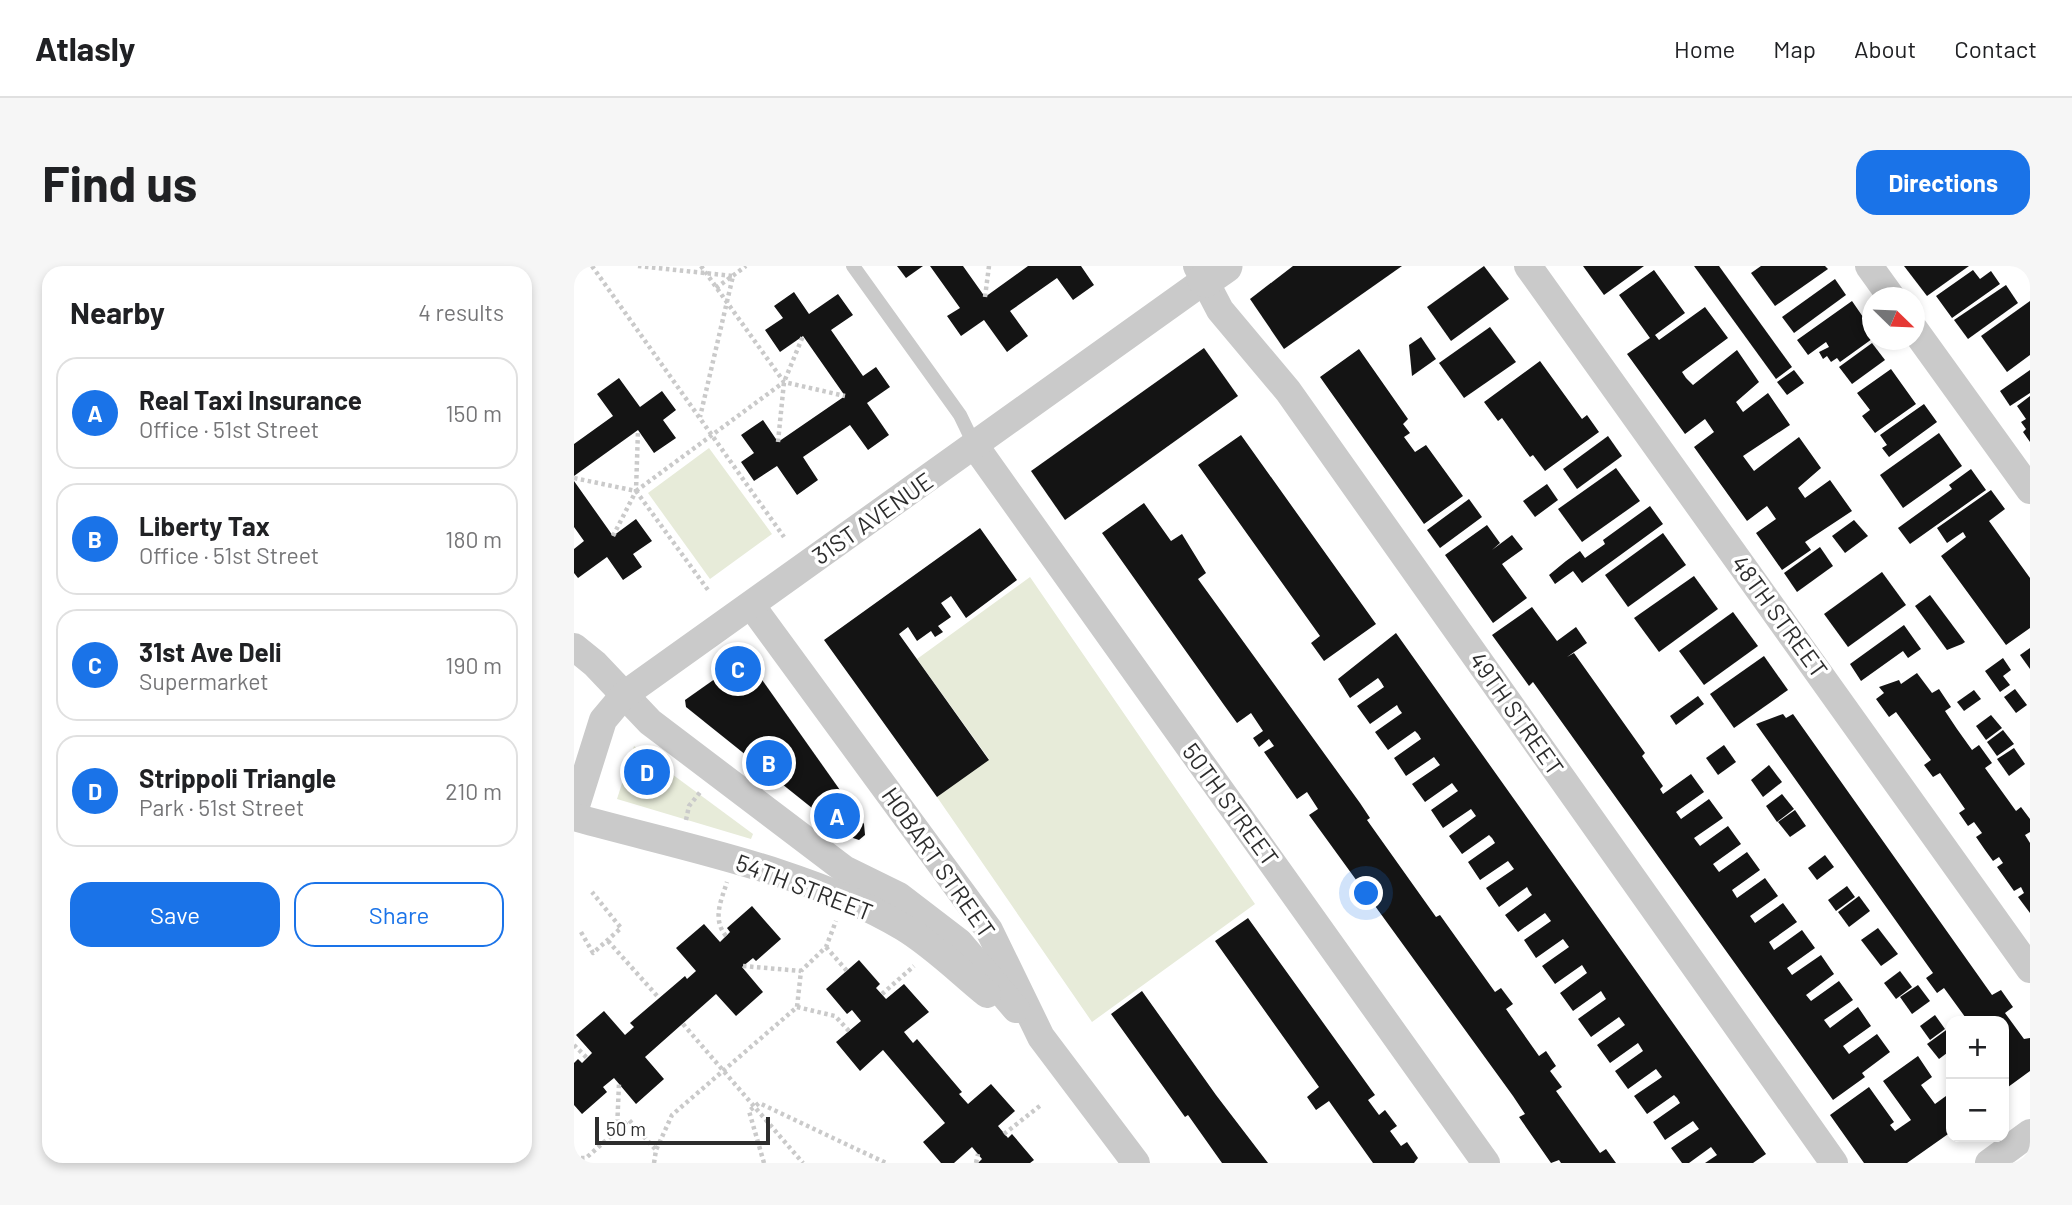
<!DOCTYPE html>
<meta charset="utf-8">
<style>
body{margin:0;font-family:Barlow,sans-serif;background:#f6f6f6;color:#202124}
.controls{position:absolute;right:21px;bottom:21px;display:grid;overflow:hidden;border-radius:14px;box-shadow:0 4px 10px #0003}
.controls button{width:63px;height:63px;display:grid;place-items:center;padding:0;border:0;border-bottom:2px solid #e0e0e0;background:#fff;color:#202124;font:35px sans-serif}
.compass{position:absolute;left:1288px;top:21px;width:63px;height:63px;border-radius:50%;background:#fff;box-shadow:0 4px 10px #0003;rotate:113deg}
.scale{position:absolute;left:21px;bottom:18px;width:175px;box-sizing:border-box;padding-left:7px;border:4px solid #2d2d2d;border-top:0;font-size:19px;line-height:24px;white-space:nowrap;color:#2d2d2d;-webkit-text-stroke:5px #fff;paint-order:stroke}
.you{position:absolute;left:793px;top:628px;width:24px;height:24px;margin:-18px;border:5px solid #fff;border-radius:50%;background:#1a73e8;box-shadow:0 0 0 10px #1a73e833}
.badge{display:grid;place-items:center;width:46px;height:46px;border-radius:50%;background:#1a73e8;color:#fff;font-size:23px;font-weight:700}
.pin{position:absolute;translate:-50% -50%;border:4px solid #fff;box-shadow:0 2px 7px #0006}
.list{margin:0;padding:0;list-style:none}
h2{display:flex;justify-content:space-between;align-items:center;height:91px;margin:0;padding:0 28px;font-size:30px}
h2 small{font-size:23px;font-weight:400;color:#757577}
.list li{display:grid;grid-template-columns:46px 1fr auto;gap:21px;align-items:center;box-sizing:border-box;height:112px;margin:0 14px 14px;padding:0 14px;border:2px solid #e0e0e0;border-radius:21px}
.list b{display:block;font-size:26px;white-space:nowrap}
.list p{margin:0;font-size:23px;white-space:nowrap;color:#757577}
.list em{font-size:23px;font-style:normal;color:#757577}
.actions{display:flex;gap:14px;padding:21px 28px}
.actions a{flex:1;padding:16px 0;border:2px solid #1a73e8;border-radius:21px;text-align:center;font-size:24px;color:#1a73e8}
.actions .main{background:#1a73e8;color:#fff}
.map{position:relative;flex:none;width:1456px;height:897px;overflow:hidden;border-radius:21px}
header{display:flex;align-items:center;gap:42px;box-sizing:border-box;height:98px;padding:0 35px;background:#fff;border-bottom:2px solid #e0e0e0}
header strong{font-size:33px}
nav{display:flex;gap:38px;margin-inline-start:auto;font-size:24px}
.intro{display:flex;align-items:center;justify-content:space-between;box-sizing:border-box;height:168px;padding:0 42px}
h1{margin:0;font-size:49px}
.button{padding:18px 32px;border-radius:21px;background:#1a73e8;color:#fff;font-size:24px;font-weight:700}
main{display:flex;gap:42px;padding:0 42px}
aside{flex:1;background:#fff;border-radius:21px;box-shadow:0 4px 10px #0003}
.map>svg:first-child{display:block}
.green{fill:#e7ebd9}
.building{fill:#141414}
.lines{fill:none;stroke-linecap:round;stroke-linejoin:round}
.path{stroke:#cacaca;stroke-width:4.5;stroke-dasharray:3.5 3.5;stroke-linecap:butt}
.service{stroke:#cacaca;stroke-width:14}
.minor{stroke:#cacaca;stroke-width:28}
.tertiary{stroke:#cacaca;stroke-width:35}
.labels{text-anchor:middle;stroke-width:7;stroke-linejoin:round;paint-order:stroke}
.street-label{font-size:24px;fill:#2d2d2d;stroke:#fff}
</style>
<header>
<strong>Atlasly</strong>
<nav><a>Home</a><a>Map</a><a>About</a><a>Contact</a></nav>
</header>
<div class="intro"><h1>Find us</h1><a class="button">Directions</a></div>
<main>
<aside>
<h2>Nearby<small>4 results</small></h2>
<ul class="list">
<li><span class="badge">A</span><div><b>Real Taxi Insurance</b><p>Office · 51st Street</p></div><em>150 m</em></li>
<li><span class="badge">B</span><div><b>Liberty Tax</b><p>Office · 51st Street</p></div><em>180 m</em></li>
<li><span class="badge">C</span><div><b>31st Ave Deli</b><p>Supermarket</p></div><em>190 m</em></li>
<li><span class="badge">D</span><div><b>Strippoli Triangle</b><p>Park · 51st Street</p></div><em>210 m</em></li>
</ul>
<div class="actions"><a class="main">Save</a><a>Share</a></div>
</aside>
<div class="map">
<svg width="1456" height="897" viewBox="0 0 1456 897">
<rect width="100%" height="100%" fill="#fff"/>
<!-- green -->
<g class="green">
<polygon points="135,182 198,268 136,313 74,227"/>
<polygon points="456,311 681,638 518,756 363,531 415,493 343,393"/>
<polygon points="60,480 179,568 177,573 43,533"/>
</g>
<!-- building -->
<g class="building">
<polygon points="323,0 349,0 332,12"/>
<polygon points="356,0 389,0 411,31 454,0 507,0 520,19 499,34 483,12 436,45 454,70 433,86 410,54 387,70 373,50 386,42"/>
<polygon points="719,0 828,0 710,83 676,33"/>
<polygon points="910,0 935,33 877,75 853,41"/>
<polygon points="1009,0 1070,0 1030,29"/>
<polygon points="1120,0 1145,0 1218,101 1202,113"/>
<polygon points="1187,0 1251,0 1254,3 1201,40 1177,7"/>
<polygon points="1330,0 1395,0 1353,30"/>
<polygon points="1080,4 1111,47 1081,69 1085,74 1131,41 1154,72 1108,106 1112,112 1119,119 1163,84 1185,116 1162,136 1169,146 1194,127 1216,159 1169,190 1180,205 1225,171 1247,202 1224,222 1231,232 1256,214 1278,245 1231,276 1237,284 1208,304 1182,267 1202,253 1193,240 1173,255 1120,181 1140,166 1131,153 1111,168 1053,88 1076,72 1045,29"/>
<polygon points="1399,4 1406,13 1417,5 1426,18 1378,52 1362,30"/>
<polygon points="1261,13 1272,29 1220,67 1208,51"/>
<polygon points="1432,19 1444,37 1394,73 1380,54"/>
<polygon points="220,26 235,48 264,28 279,49 257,64 289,110 302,101 316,121 293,137 315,169 294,184 276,159 229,191 244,214 223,229 203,200 180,215 167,196 180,187 167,169 189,154 204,176 271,130 229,70 206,86 191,64 209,52 200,40"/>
<polygon points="1278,35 1298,64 1298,73 1266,96 1263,92 1257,96 1253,90 1249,93 1245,86 1255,81 1252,76 1234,89 1223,74"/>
<polygon points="1456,35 1456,89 1433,106 1407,70"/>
<polygon points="916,61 942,96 890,132 865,97"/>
<polygon points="847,71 862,93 838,110 835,79"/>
<polygon points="1298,77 1311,94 1278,118 1265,101"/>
<polygon points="630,82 664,130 491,254 457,205"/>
<polygon points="785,83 834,153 829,158 836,167 830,171 841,186 852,179 889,230 850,258 746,111"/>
<polygon points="966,95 1008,153 1013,149 1025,166 971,205 959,189 956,191 928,152 924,155 910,136"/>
<polygon points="1317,103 1342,138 1301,167 1288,150 1296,144 1283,127"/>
<polygon points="1220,104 1230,117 1213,129 1203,116"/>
<polygon points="1456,104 1456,127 1436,140 1426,125"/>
<polygon points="45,112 66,141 88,125 102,144 89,154 102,172 80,187 64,164 0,210 0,178 39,150 23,128"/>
<polygon points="1456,130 1456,176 1449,166 1452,163 1447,156 1452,153 1443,140"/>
<polygon points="1350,138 1363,156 1315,191 1308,182 1313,179 1306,169"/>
<polygon points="1365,167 1388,200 1329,242 1306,209"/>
<polygon points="667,169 802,358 750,395 737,377 746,370 624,199"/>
<polygon points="1034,170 1048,190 1003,223 989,203"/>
<polygon points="1042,202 1066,235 1008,276 984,243"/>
<polygon points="1397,203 1412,224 1336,278 1324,262 1378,223 1375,219"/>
<polygon points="0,215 39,270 62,253 78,275 59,288 68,301 49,314 33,291 4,312 0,307 0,283 10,275 0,261"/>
<polygon points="973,218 984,234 961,251 949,235"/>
<polygon points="1417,224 1431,243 1415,255 1456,312 1456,362 1432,379 1367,290 1392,271 1389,266 1373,277 1363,262"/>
<polygon points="895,233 908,251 866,282 853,264"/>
<polygon points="570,237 597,275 608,268 632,307 624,313 786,537 796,552 793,554 862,651 866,649 921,726 927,722 939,738 932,743 965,790 972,785 982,800 976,805 988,821 982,825 1026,887 1032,883 1042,897 987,897 985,894 977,897 945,851 951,848 939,830 735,549 744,543 733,526 723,533 690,486 700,480 695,473 685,481 679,472 689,465 677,447 663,457 650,439 528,267"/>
<polygon points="1076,240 1089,258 1008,317 999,305 981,318 975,309 992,295 1006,285 1011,292 1031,278 1029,274"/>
<polygon points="1280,254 1294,270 1271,287 1258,270"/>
<polygon points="913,259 926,277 918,284 938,269 949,283 928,298 953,332 919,357 871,289"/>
<polygon points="406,262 443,314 392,352 377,330 367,337 377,351 364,360 369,366 361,371 357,365 343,375 334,361 325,368 415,494 363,531 250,374"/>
<polygon points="1089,267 1112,299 1054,341 1031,309"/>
<polygon points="1246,281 1259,300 1223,326 1210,307"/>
<polygon points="1308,306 1332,339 1274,381 1250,348"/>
<polygon points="1120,310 1144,343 1085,386 1060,352"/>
<polygon points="1356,329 1391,376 1388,378 1373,384 1341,340"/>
<polygon points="958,341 983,375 1002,361 1013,377 993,391 1000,387 1071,487 1068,490 1089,520 1086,523 1089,528 1117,508 1130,526 1102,546 1107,553 1135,533 1149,552 1120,572 1126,580 1154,560 1167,578 1139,598 1145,606 1173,586 1186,604 1158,624 1163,632 1191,612 1204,630 1176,650 1181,657 1209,637 1223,656 1195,676 1200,684 1228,664 1241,682 1213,702 1218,709 1247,689 1260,708 1232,729 1237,735 1265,715 1279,734 1250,754 1256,762 1284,741 1297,760 1269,780 1275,788 1303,768 1316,786 1288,807 1291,811 1259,834 959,416 955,420 918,369"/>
<polygon points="1159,346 1184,380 1130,419 1105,385"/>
<polygon points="1330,359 1347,383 1334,392 1329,385 1287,415 1276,398"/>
<polygon points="822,367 1192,888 1179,897 1131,897 1143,889 1137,881 1115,897 1108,897 1097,882 1125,863 1119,855 1091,874 1079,856 1106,837 1103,832 1100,829 1073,848 1060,830 1088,811 1082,803 1054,823 1041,805 1069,785 1064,777 1036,797 1023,779 1051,759 1045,751 1017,771 1004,753 1032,733 1027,725 999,745 986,727 1013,707 1008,699 981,718 968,700 995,681 989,673 962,692 950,674 977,655 971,647 944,666 931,649 958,629 955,625 953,621 925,641 912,622 940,603 934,595 906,614 894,596 921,577 918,572 915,569 888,588 875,570 902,550 897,543 869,562 857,544 884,525 878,517 851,536 838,518 866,499 860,491 832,510 820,492 847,473 844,468 841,465 814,484 801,466 828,447 825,443 823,439 796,458 783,440 810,421 807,416 804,412 776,432 764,413"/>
<polygon points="1456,382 1456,403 1446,389"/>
<polygon points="1190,390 1214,424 1160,462 1136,428"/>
<polygon points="172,391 290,558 291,569 285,574 273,570 112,441 111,434"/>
<polygon points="1429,392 1437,404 1429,410 1436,419 1426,426 1411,405"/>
<polygon points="1343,407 1358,427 1365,423 1377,441 1371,445 1383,463 1398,484 1405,479 1418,497 1411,502 1442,545 1447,541 1456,553 1456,566 1451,569 1456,577 1456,647 1444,631 1450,627 1447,621 1440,625 1423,601 1429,597 1425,591 1419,595 1411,584 1402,571 1408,567 1400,556 1394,560 1385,547 1391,543 1366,507 1359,511 1350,499 1357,494 1322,446 1315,451 1302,433 1310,427 1305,421 1325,414 1327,418"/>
<polygon points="1441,423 1453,439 1442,447 1430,431"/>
<polygon points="1400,424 1407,433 1390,445 1383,436"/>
<polygon points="1124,430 1130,438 1102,459 1096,450"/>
<polygon points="1209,448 1212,452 1219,448 1418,729 1427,724 1439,741 1431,747 1450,773 1456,772 1456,805 1430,824 1430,755 1394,755 1370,722 1363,727 1352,712 1359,707 1182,458"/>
<polygon points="1417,449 1428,462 1412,474 1402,460"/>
<polygon points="1429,464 1440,478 1423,490 1413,476"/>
<polygon points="1150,479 1162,496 1144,509 1132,492"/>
<polygon points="1440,482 1451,498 1435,510 1423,493"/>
<polygon points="1195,499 1208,516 1189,531 1177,514"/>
<polygon points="1208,528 1220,543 1203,556 1192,540"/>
<polygon points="1221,544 1232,560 1216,571 1204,556"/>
<polygon points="1251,589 1260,601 1243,614 1234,602"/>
<polygon points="1273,620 1281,631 1262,645 1254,634"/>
<polygon points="1285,630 1296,645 1275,661 1264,646"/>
<polygon points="178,640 207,673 182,695 179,692 168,701 189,726 162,750 142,728 71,791 90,813 62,838 40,812 29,821 33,826 8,848 0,839 0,797 4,793 8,797 18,787 2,769 30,745 51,769 60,761 56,757 111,710 113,713 122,705 102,682 130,658 146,676 156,666 153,662"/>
<polygon points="674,652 801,829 794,834 805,849 811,844 823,860 816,865 827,880 833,876 844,892 840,897 799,897 755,835 742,844 733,831 745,821 641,675"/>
<polygon points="1304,662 1324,688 1307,700 1287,674"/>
<polygon points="285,694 306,718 302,722 312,733 330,718 355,746 330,766 339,777 343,773 388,826 385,828 394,838 417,818 441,845 424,860 434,872 438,868 460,894 456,897 404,897 408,893 398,881 380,897 367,897 349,876 371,857 309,784 286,805 262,776 287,755 278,744 273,748 252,723"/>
<polygon points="1326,705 1338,721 1322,733 1310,717"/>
<polygon points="1344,719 1356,735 1338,748 1326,731"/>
<polygon points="568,725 642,829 694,897 648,897 614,849 611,851 537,748"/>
<polygon points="1361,749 1371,763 1356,774 1346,760"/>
<polygon points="1375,762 1377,784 1365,793 1353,778"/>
<polygon points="1344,790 1358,811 1347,819 1361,838 1372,830 1377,837 1377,866 1333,897 1290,897 1256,849 1295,821 1320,856 1316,859 1321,865 1337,854 1309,815"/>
</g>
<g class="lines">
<!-- path -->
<g class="path">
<polyline points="18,0 210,271"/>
<polyline points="64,0 159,10 126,151"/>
<polyline points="127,0 210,116 271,130"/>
<polyline points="142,22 172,0"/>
<polyline points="411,31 415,0"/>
<polyline points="204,176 210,116 229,70"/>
<polyline points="0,212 62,225 134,324"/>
<polyline points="62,225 210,116"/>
<polyline points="39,270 62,225 64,164"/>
<polyline points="112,554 115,540 127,525"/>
<polyline points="7,666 19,687 47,662 18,626"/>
<path d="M 152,670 C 138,653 147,635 153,616"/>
<polyline points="34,675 85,732"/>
<polyline points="252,681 273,705"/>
<polyline points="169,700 227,705"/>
<polyline points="308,728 340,700"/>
<polyline points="223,741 261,750 275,765"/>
<polyline points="109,758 229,897"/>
<polyline points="0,779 13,792"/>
<polyline points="43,864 45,817"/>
<polyline points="430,868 467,839"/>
<polyline points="0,892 12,892 55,854 82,884"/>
<polyline points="80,897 82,884 98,849 223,741 227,705 252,681 262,655"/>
<polyline points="190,897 175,845 185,837 312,897"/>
<polyline points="402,897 404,888"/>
</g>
<!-- service -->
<polyline class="service" points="279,0 386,149 401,180"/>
<!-- minor -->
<g class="minor">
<polyline points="623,0 646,44 714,125 1260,897"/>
<polyline points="954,0 1456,703"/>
<polyline points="1295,0 1318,32"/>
<polyline points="1340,63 1456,224"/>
<polyline points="401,180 912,897"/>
<polyline points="177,339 415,664 467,771 562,897"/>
<polyline points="0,381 21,398 76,456 270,603 325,630 385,676 442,743"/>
<polyline points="0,546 29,454 50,429 631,14"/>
<path d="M 0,551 C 107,581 233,604 329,661 C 359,679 386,706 413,728"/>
<polyline points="1415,897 1456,867"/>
</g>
<!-- tertiary -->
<polyline class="tertiary" points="631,14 651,0"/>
</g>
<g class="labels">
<!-- street labels -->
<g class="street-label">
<text transform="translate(299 253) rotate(-35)" y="8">31ST AVENUE</text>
<text transform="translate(1205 351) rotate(54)" y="8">48TH STREET</text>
<text transform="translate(942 448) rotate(55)" y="8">49TH STREET</text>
<text transform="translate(656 539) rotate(54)" y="8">50TH STREET</text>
<text transform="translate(364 597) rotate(55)" y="8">HOBART STREET</text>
<text transform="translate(230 622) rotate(21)" y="8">54TH STREET</text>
</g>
</g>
</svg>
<div class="controls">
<button>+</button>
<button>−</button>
</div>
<svg class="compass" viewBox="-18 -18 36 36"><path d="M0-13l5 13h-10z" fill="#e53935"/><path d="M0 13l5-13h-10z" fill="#757577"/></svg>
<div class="scale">50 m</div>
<div class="you"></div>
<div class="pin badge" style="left:263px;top:550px">A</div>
<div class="pin badge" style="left:195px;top:497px">B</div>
<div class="pin badge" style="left:164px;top:403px">C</div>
<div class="pin badge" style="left:73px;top:506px">D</div>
</div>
</main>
